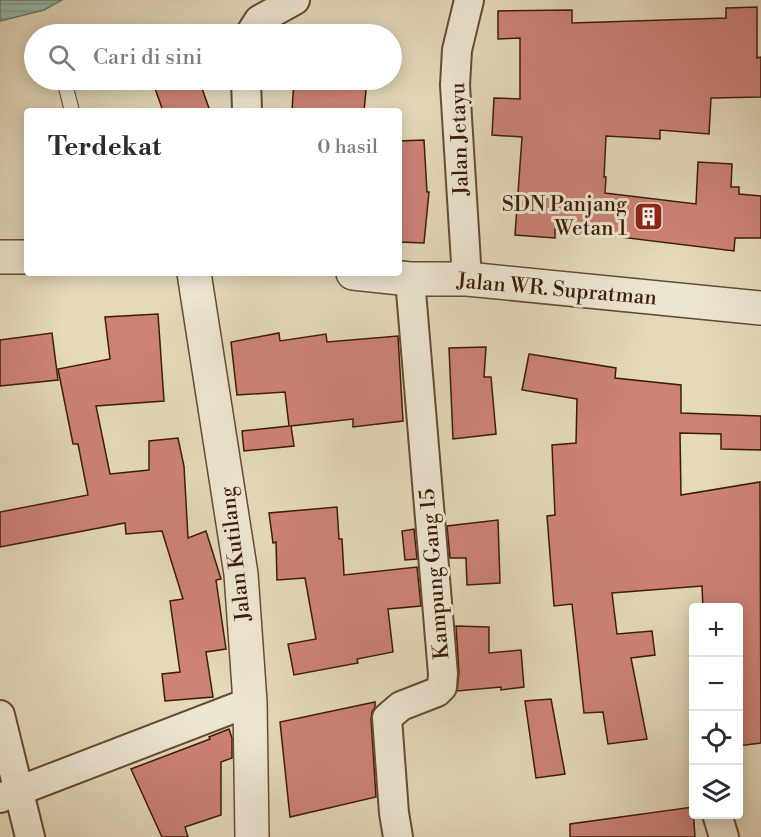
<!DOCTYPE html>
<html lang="id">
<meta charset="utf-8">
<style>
body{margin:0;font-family:"Libre Bodoni",serif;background:#f7f7f7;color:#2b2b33}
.controls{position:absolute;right:18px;bottom:18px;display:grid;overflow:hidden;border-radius:6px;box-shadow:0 3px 15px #0003}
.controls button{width:54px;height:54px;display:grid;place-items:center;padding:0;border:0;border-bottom:2px solid #e1e1e2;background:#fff;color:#2b2b33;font:30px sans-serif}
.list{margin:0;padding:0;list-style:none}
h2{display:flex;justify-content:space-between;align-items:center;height:78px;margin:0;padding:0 24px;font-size:26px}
h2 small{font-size:20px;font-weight:400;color:#7c7c81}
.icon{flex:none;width:33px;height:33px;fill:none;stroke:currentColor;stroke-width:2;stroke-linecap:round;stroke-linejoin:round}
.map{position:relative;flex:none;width:761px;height:837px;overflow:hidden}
.search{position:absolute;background:#fff;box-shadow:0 3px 15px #0003;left:24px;top:24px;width:378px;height:66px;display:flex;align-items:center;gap:15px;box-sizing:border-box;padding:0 21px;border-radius:33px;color:#7c7c81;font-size:22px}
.panel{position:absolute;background:#fff;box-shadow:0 3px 15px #0003;left:24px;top:108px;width:378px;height:168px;border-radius:6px}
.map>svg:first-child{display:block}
.water{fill:url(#water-rules);stroke:#717b6c;stroke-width:1.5}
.building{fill:#cd8277;stroke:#3c1c07;stroke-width:1.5}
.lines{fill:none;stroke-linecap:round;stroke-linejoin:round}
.service-casing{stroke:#664b34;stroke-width:16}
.minor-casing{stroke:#664b34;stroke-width:32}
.tertiary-casing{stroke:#664b34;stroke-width:36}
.service{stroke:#ede6d3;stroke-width:14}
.minor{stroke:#ede6d3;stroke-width:28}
.tertiary{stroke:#ede6d3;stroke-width:33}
.labels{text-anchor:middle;stroke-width:6;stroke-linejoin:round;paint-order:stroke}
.street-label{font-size:21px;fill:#3c1c07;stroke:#ede6d3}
.poi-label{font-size:21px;fill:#3c1c07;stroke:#ede6d3;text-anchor:end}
</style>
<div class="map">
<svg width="761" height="837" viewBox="0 0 761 837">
<defs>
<pattern id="water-rules" width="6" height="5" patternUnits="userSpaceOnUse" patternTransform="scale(1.5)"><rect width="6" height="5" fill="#95baaf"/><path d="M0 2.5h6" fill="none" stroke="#819f95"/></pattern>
</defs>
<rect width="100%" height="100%" fill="#e4d9bb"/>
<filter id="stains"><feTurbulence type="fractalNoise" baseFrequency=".00333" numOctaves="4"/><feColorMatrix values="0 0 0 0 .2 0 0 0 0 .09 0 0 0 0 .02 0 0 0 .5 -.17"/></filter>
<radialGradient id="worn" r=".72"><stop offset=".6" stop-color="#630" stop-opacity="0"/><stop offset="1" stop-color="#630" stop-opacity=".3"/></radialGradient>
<!-- water -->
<polygon class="water" points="0,0 62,0 44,10 0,21"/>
<!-- building -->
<g class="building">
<polygon points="757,7 757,58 761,57 761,97 711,98 709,134 660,130 660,139 606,136 604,177 606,177 605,193 696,204 698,162 732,164 731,187 739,187 739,194 761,196 761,238 735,238 734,251 555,229 555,238 515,235 522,137 492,135 494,98 520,99 520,38 498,39 498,11 572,10 572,23 726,18 726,8"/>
<polygon points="152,80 199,80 210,111 163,111"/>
<polygon points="294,80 367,80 364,111 292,111"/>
<polygon points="424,140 427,192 429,192 424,243 399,242 399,141"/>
<polygon points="158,314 164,401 96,406 110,474 149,470 149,441 178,438 184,466 188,538 206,531 221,579 216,580 226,649 206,652 213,697 165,701 162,674 180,672 170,601 183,599 162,531 126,534 125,523 0,547 0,512 88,495 78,444 73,444 58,369 110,359 105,317"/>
<polygon points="52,333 58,380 0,386 0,340"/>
<polygon points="279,333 280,341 326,334 327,342 398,336 403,421 353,427 353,419 291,426 294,446 244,451 242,431 289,426 285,392 237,395 231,342"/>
<polygon points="486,347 484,377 491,377 496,434 453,439 449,348"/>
<polygon points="529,354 616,368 615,378 681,385 681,413 761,416 761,450 721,449 721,434 680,433 681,495 760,482 761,743 738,746 738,608 703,608 702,586 612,593 617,634 652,631 655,655 631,658 647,739 608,744 603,712 584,713 572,604 554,606 547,516 555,515 552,445 576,443 577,399 522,390"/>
<polygon points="337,507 339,539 342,539 344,575 417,567 421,606 388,609 393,652 357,659 358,663 294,675 288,644 316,639 305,578 277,580 276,542 273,543 269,513"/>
<polygon points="498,520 500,583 467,585 466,558 450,558 447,526"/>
<polygon points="414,529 417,559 405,560 402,531"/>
<polygon points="456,626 489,627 489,653 521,650 524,687 501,690 501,687 457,691 459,673"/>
<polygon points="551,699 565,774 536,778 525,701"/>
<polygon points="375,702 375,707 372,712 371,719 376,797 290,817 280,722"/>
<polygon points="229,729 232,738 232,758 221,762 221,815 185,827 188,837 162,837 131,769 210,739 209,737"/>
<polygon points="693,807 695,837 570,837 570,824"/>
</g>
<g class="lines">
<defs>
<polyline id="service" points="64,80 72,111"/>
<g id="minor">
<polyline points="250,34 259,20 295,0"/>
<polyline points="246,80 247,111"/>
<polyline points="467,279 455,85 457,50 469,0"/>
<polyline points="0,715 30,837"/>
<polyline points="0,798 250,702"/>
<polyline points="717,814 724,837"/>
<polyline points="398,837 394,813 387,718 401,706 437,692 442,687 443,674 410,279"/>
</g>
<g id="tertiary">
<polyline points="0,257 27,257"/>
<polyline points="194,273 241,574 250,702 252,837"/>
<polyline points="353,273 410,279 467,279 761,308"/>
</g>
</defs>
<!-- service casing -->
<use href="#service" class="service-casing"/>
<!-- minor casing -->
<use href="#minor" class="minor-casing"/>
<!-- tertiary casing -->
<use href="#tertiary" class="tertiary-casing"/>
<!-- service -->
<use href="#service" class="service"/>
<!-- minor -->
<use href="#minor" class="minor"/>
<!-- tertiary -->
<use href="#tertiary" class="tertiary"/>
</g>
<!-- icons -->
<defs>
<symbol id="building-square" viewBox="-11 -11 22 22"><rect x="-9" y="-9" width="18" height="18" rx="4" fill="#8f2418" stroke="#ede6d3"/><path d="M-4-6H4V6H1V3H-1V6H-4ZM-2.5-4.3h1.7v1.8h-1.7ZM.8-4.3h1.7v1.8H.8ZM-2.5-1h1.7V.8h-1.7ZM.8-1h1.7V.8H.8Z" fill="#fff"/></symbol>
</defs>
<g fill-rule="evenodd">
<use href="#building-square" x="632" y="200" width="33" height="33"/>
</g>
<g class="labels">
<!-- street labels -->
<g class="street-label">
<text transform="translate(459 139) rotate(-92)" y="7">Jalan Jetayu</text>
<text transform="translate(557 289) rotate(5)" y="7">Jalan WR. Supratman</text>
<text transform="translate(235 554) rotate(-97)" y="7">Jalan Kutilang</text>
<text transform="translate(434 574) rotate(-95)" y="7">Kampung Gang 15</text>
</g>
<!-- poi labels -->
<g class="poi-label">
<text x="627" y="211">SDN Panjang<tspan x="627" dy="24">Wetan 1</tspan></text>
</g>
</g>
<rect width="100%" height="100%" filter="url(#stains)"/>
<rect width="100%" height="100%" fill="url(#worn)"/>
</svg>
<div class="controls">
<button>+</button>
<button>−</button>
<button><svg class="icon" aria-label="locate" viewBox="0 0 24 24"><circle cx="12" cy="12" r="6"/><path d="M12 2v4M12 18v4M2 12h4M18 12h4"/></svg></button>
<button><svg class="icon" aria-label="layers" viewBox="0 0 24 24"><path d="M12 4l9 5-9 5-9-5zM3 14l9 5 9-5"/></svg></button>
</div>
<div class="search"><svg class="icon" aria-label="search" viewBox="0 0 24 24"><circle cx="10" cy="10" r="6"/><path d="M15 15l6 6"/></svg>Cari di sini</div>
<section class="panel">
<h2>Terdekat<small>0 hasil</small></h2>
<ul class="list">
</ul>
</section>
</div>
